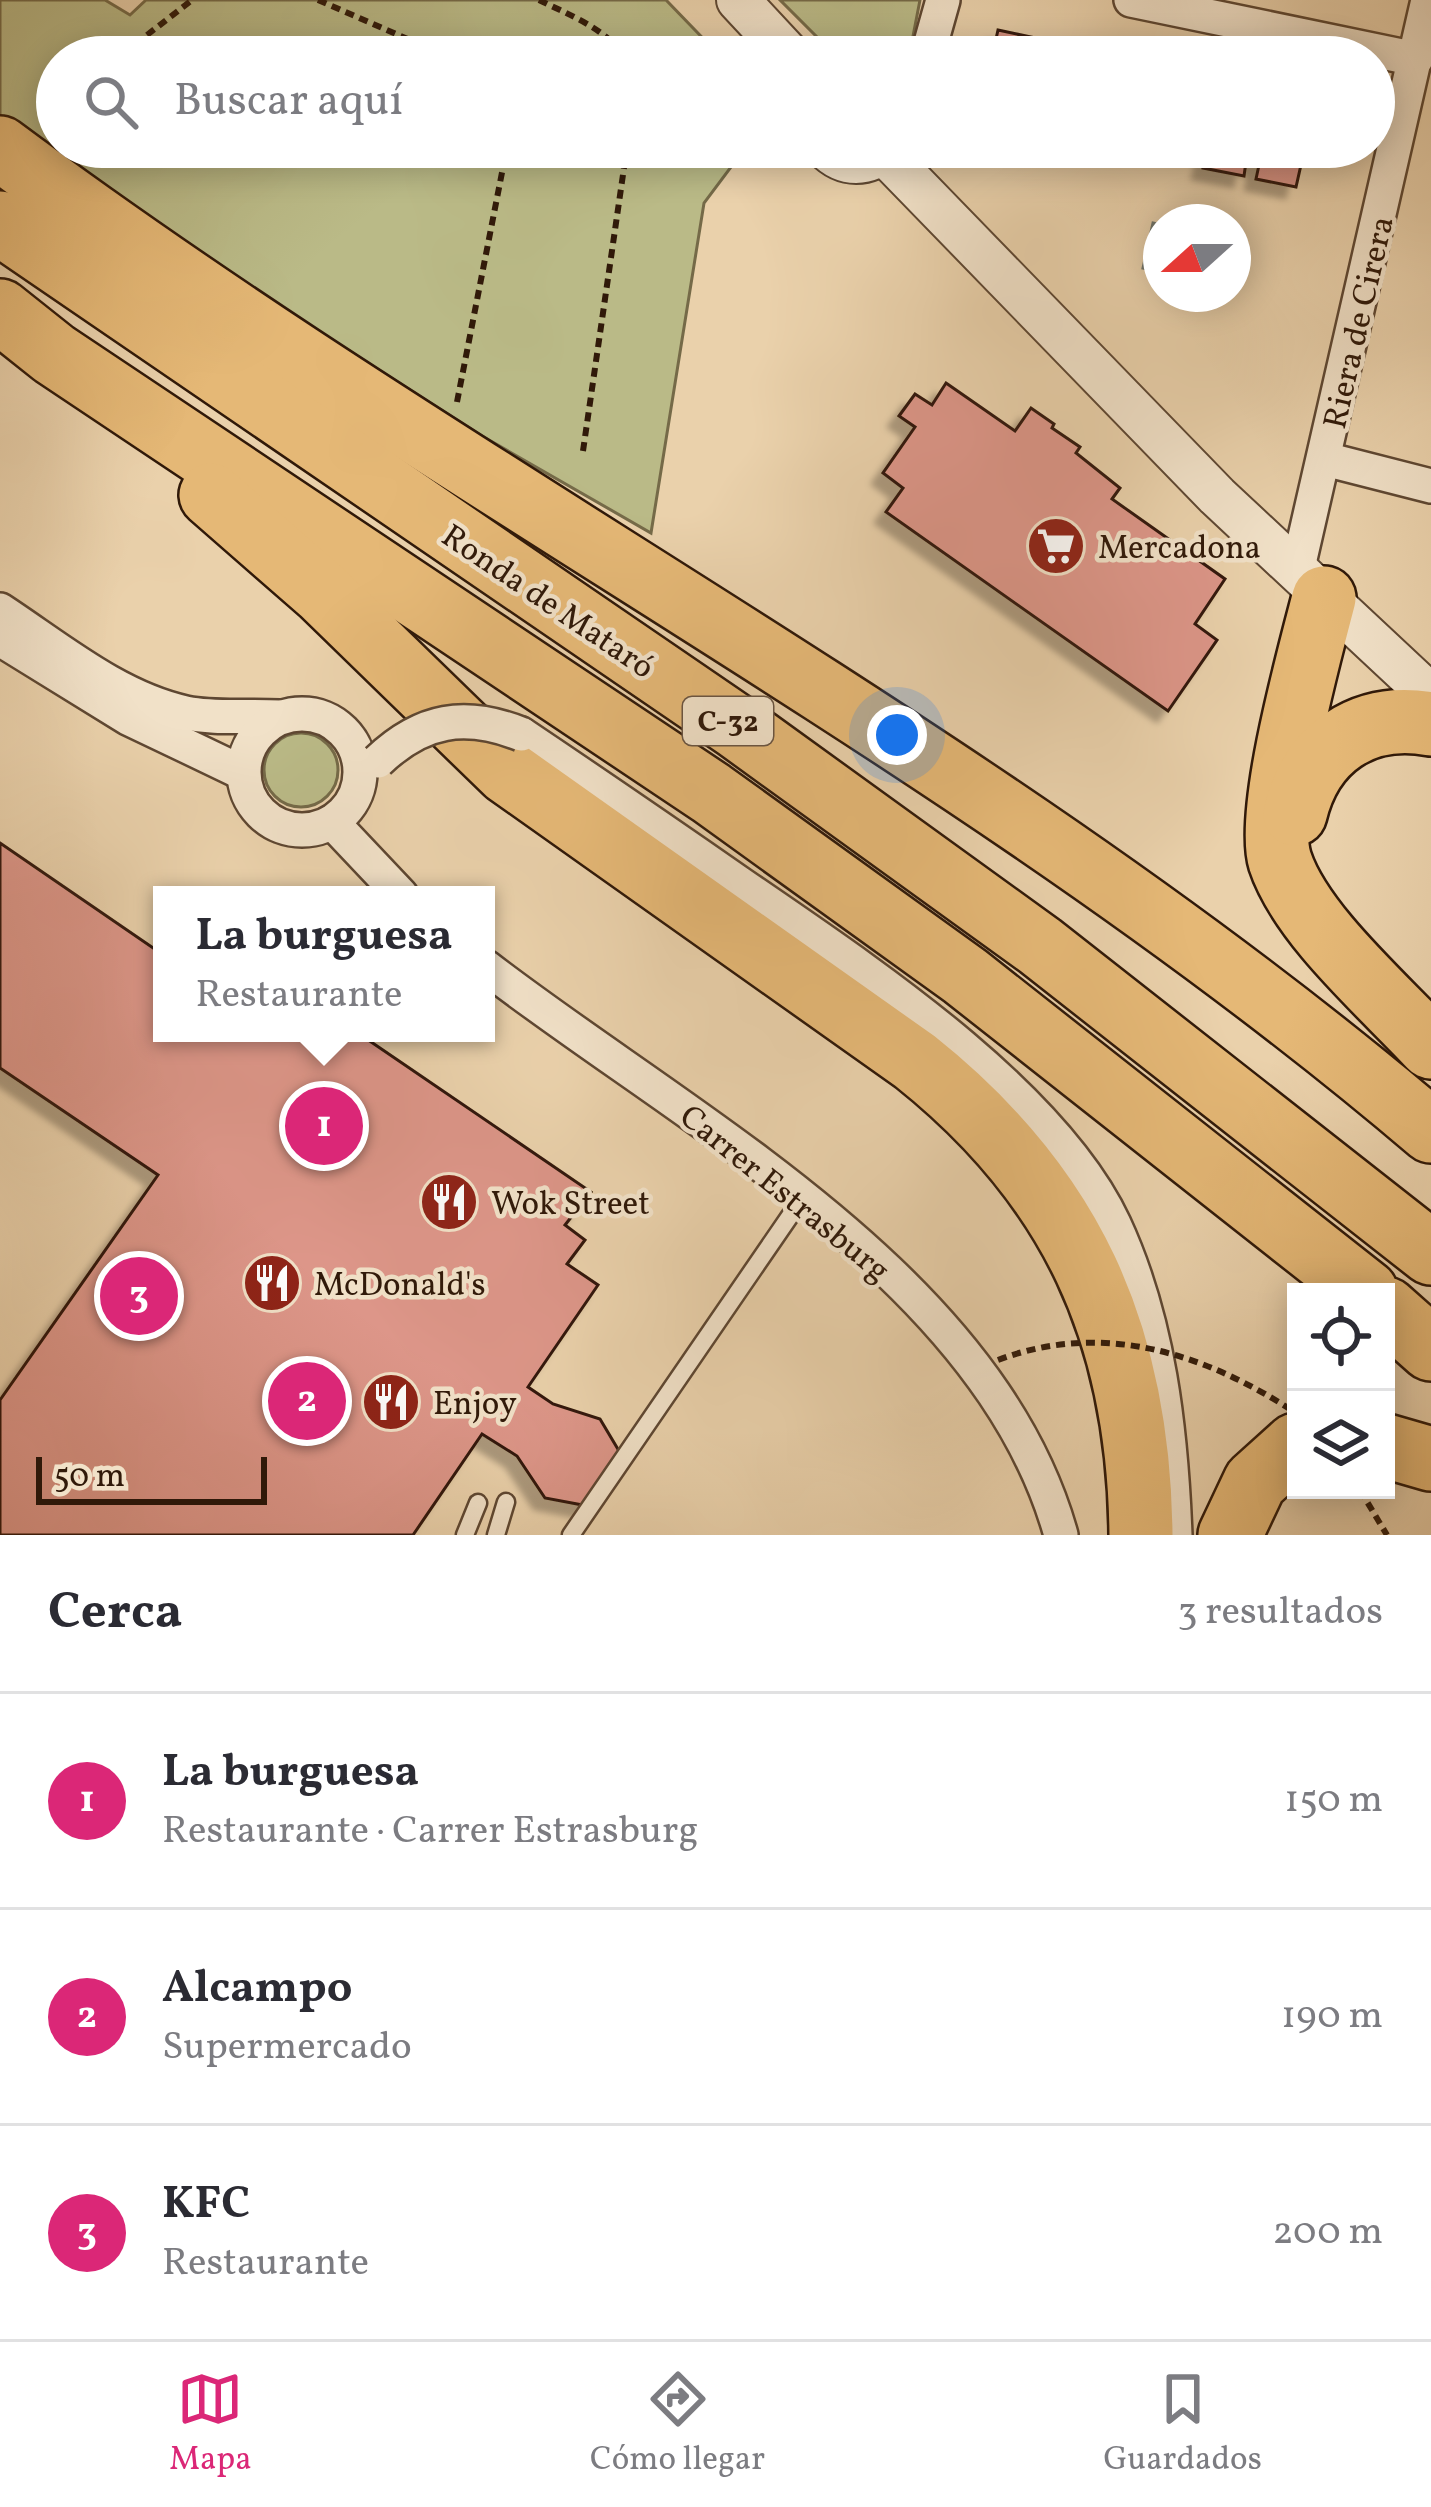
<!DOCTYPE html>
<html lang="es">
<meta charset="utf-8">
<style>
body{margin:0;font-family:Vollkorn,serif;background:#f7f7f7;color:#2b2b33}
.controls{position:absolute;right:36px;bottom:36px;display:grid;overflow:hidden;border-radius:0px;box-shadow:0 6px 30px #0003}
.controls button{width:108px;height:108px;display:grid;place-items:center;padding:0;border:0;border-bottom:3px solid #e1e1e2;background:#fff;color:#2b2b33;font:60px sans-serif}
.compass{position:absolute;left:1143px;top:204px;width:108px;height:108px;border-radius:50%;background:#fff;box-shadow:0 6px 30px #0003;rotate:249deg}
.scale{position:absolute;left:36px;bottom:30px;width:231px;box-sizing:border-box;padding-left:12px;border:6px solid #301909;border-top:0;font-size:33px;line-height:42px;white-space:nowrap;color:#301909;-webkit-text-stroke:9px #f1e1c8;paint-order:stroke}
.you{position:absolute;left:897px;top:735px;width:42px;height:42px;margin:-30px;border:9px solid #fff;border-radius:50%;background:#1a73e8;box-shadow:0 0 0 18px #1a73e833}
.badge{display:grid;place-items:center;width:78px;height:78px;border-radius:50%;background:#db2777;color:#fff;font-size:39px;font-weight:700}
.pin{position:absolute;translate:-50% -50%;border:6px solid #fff;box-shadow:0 3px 12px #0006}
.popup{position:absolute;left:153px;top:886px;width:342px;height:156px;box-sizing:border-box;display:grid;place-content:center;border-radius:0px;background:#fff;filter:drop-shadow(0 3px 9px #0005);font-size:39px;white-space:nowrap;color:#7c7c81}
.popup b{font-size:45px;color:#2b2b33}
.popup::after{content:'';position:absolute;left:50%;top:100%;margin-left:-24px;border:24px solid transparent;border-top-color:#fff}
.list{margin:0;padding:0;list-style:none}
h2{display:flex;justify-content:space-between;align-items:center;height:156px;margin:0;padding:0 48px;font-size:51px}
h2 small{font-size:39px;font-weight:400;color:#7c7c81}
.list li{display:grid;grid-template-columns:78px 1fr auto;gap:36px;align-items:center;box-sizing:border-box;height:216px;padding:0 48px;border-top:3px solid #e1e1e2}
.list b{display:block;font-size:45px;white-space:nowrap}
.list p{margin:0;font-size:39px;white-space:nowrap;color:#7c7c81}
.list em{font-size:39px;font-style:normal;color:#7c7c81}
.icon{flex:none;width:66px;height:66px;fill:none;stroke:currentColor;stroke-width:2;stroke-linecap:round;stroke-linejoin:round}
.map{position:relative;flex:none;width:1431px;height:1535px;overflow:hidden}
.search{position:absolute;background:#fff;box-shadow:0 6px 30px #0003;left:36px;right:36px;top:36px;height:132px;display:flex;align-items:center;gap:30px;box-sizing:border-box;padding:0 42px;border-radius:66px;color:#7c7c81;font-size:45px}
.sheet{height:804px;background:#fff}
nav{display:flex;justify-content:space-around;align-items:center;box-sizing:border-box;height:168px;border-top:3px solid #e1e1e2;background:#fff;font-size:33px;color:#7c7c81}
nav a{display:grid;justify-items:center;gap:6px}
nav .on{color:#db2777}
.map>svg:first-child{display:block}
.green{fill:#baba87;stroke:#756a48;stroke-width:3}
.water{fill:#9bb5b3;stroke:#70776f;stroke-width:3}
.building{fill:#dd9689;stroke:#301909;stroke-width:3;filter:url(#shadow)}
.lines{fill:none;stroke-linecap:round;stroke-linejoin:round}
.service-casing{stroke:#5e4732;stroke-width:21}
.minor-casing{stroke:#5e4732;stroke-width:38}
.tertiary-casing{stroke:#5e4732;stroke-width:46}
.motorway-casing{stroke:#301909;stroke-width:68}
.path{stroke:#301909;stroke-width:6;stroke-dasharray:9 6;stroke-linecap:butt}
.service{stroke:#f1e1c8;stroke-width:16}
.minor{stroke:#f1e1c8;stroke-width:33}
.tertiary{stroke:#f1e1c8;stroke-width:42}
.motorway{stroke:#e5b876;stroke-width:63}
.minor-bridge-casing{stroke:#5e4732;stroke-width:38;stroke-linecap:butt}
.path-bridge{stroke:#301909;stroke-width:6;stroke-dasharray:9 6;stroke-linecap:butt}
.minor-bridge{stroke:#f1e1c8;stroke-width:33}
.labels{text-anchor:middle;stroke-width:9;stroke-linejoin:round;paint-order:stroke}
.shield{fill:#f1e1c8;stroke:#6a5542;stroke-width:3}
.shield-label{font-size:30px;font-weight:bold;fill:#301909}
.street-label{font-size:33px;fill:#301909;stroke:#f1e1c8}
.poi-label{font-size:33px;fill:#301909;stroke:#f1e1c8;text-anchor:start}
</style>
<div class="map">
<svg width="1431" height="1535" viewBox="0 0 1431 1535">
<defs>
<filter id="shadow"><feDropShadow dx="-11" dy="11" stdDeviation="3" flood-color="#0004"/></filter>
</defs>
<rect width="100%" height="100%" fill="#ead1ab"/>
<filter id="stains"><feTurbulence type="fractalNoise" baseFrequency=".00167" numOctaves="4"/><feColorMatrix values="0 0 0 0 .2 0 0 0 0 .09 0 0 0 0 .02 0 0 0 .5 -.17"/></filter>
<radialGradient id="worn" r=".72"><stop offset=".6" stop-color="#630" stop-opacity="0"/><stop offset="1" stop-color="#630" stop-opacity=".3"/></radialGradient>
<!-- green -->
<g class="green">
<polygon points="0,0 105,0 130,15 146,0 666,0 721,57 57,57 57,147 746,147 704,203 651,533 482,436 0,128"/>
<polygon points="780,0 920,0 909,57 837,57"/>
<circle cx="301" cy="770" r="37"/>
</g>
<!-- water -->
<polygon class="water" points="1153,223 1161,225 1161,272 1143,268"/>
<!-- building -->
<g class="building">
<polygon points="998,30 1091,50 1090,57 992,57"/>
<polygon points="1009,47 1060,57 1007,57"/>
<polygon points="1208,147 1305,147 1296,187 1256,179 1259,165 1246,162 1244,176 1203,168"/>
<polygon points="946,383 1015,431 1031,408 1054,424 1052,428 1080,447 1076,453 1120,488 1112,499 1225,579 1195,624 1217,640 1168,711 886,512 903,488 883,473 915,427 899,416 915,394 932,405"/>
<polygon points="0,843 162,954 162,1033 358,1033 591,1192 565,1225 585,1240 567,1264 598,1285 528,1387 553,1404 600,1419 622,1456 588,1506 545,1498 517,1456 482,1434 413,1535 0,1535 0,1400 158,1175 0,1068"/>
</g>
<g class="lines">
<defs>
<g id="service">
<polyline points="465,1535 478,1503"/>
<polyline points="496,1535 506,1502"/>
<polyline points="571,1535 803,1197"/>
</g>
<g id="minor">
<polyline points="1131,0 1416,59"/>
<polyline points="927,57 943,0"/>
<polyline points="1325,459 1431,486"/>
<polyline points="1297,572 1428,0"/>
<path d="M 0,610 C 58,648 117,698 186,713 C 215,719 249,715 279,717"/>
<polyline points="0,639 128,718 243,773"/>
<circle cx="302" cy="772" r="58"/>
<path d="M 521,734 C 594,783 667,833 739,883 C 858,965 1052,1091 1114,1224 C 1159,1321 1171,1430 1175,1535"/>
<polyline points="332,822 401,895"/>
<path d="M 486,967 C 684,1120 989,1277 1061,1535"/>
</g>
<g id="tertiary">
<polyline points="738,0 791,57"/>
<path d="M 825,147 C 844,167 868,167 888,147"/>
<polyline points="883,152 1217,496 1431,696"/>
</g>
<g id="motorway">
<path d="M 0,148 C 465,494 989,754 1431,1131"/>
<polyline points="0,223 737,727 1040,946 1431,1253"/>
<polyline points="0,311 54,354 711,793 965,976 1366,1292"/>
<path d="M 211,495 L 322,592 L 507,772 L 915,1061 C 1072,1186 1139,1334 1141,1535"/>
<path d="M 1324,598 C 1310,652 1265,814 1280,861 C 1301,925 1385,997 1431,1047"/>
<path d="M 1295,814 C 1311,747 1363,712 1431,724"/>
<polyline points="1386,1309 1431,1349"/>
<polyline points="1386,1446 1431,1459"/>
<polyline points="1230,1535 1255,1482 1296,1445"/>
</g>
</defs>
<!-- service casing -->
<use href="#service" class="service-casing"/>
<!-- minor casing -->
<use href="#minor" class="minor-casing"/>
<!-- tertiary casing -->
<use href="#tertiary" class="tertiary-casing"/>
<!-- motorway casing -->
<use href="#motorway" class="motorway-casing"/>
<!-- path -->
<g class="path">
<polyline points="318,0 449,57"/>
<path d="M 539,0 C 565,13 610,30 623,57"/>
<polyline points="147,35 192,0"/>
<polyline points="457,402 507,147"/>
<polyline points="583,451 627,147"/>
<polyline points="1360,1490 1387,1535"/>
</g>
<!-- service -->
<use href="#service" class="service"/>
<!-- minor -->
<use href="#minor" class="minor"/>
<!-- tertiary -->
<use href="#tertiary" class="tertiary"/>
<!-- motorway -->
<use href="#motorway" class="motorway"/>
<defs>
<path id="minor-bridge" d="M 378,761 C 422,719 465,712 521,734"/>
</defs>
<!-- minor-bridge casing -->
<use href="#minor-bridge" class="minor-bridge-casing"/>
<!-- path-bridge -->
<path class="path-bridge" d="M 998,1360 C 1104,1320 1206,1354 1296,1413"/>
<!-- minor-bridge -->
<use href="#minor-bridge" class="minor-bridge"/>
</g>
<!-- icons -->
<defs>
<symbol id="supermarket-disc" viewBox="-11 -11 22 22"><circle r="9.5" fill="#8f2418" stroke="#f1e1c8"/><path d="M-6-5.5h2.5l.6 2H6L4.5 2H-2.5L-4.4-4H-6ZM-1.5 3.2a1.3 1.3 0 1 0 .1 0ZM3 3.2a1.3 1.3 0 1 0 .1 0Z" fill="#fff"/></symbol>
<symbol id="restaurant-disc" viewBox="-11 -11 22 22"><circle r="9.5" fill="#8f2418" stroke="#f1e1c8"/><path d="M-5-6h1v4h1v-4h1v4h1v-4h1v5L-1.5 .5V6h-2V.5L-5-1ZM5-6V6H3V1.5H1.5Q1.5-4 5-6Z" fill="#fff"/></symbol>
</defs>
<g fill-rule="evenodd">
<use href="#supermarket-disc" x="1023" y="513" width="66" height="66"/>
<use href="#restaurant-disc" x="416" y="1169" width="66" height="66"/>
<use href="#restaurant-disc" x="239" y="1250" width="66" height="66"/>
<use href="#restaurant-disc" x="358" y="1369" width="66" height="66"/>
</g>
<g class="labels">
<!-- shield labels -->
<rect class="shield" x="683" y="697" width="90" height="48" rx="9"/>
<g class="shield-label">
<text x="728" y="731">C-32</text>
</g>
<!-- street labels -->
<g class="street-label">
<text transform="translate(1357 322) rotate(-77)" y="12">Riera de Cirera</text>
<text transform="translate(549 600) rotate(34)" y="12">Ronda de Mataró</text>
<text transform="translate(786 1192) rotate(39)" y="12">Carrer Estrasburg</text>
</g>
<!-- poi labels -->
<g class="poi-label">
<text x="1098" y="558">Mercadona</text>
<text x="491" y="1214">Wok Street</text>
<text x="314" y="1295">McDonald's</text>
<text x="433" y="1414">Enjoy</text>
</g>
</g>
<rect width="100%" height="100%" filter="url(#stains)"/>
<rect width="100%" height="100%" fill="url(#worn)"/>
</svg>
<div class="controls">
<button><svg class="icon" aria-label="locate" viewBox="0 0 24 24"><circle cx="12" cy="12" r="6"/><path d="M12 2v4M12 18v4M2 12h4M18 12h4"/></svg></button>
<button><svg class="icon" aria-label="layers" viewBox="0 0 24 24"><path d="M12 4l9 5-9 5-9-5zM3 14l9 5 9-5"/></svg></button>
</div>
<svg class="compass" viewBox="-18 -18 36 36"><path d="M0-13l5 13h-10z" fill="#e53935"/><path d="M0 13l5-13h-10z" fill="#7c7c81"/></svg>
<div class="scale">50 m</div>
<div class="you"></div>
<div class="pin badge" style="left:324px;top:1126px">1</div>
<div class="popup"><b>La burguesa</b>Restaurante</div>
<div class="pin badge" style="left:307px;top:1401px">2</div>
<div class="pin badge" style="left:139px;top:1296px">3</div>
<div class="search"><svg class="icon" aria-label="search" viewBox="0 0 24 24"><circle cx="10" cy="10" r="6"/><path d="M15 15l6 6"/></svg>Buscar aquí</div>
</div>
<section class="sheet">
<h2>Cerca<small>3 resultados</small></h2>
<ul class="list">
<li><span class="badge">1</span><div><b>La burguesa</b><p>Restaurante · Carrer Estrasburg</p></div><em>150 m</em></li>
<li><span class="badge">2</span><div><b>Alcampo</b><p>Supermercado</p></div><em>190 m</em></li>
<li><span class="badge">3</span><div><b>KFC</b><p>Restaurante</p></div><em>200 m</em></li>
</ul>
</section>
<nav>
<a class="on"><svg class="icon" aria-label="map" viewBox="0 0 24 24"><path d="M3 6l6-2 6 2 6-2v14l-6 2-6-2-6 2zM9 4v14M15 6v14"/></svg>Mapa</a>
<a><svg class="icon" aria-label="directions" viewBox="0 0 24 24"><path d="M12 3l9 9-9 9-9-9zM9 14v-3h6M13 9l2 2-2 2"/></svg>Cómo llegar</a>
<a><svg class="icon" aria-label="saved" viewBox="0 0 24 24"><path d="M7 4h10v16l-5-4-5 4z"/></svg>Guardados</a>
</nav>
